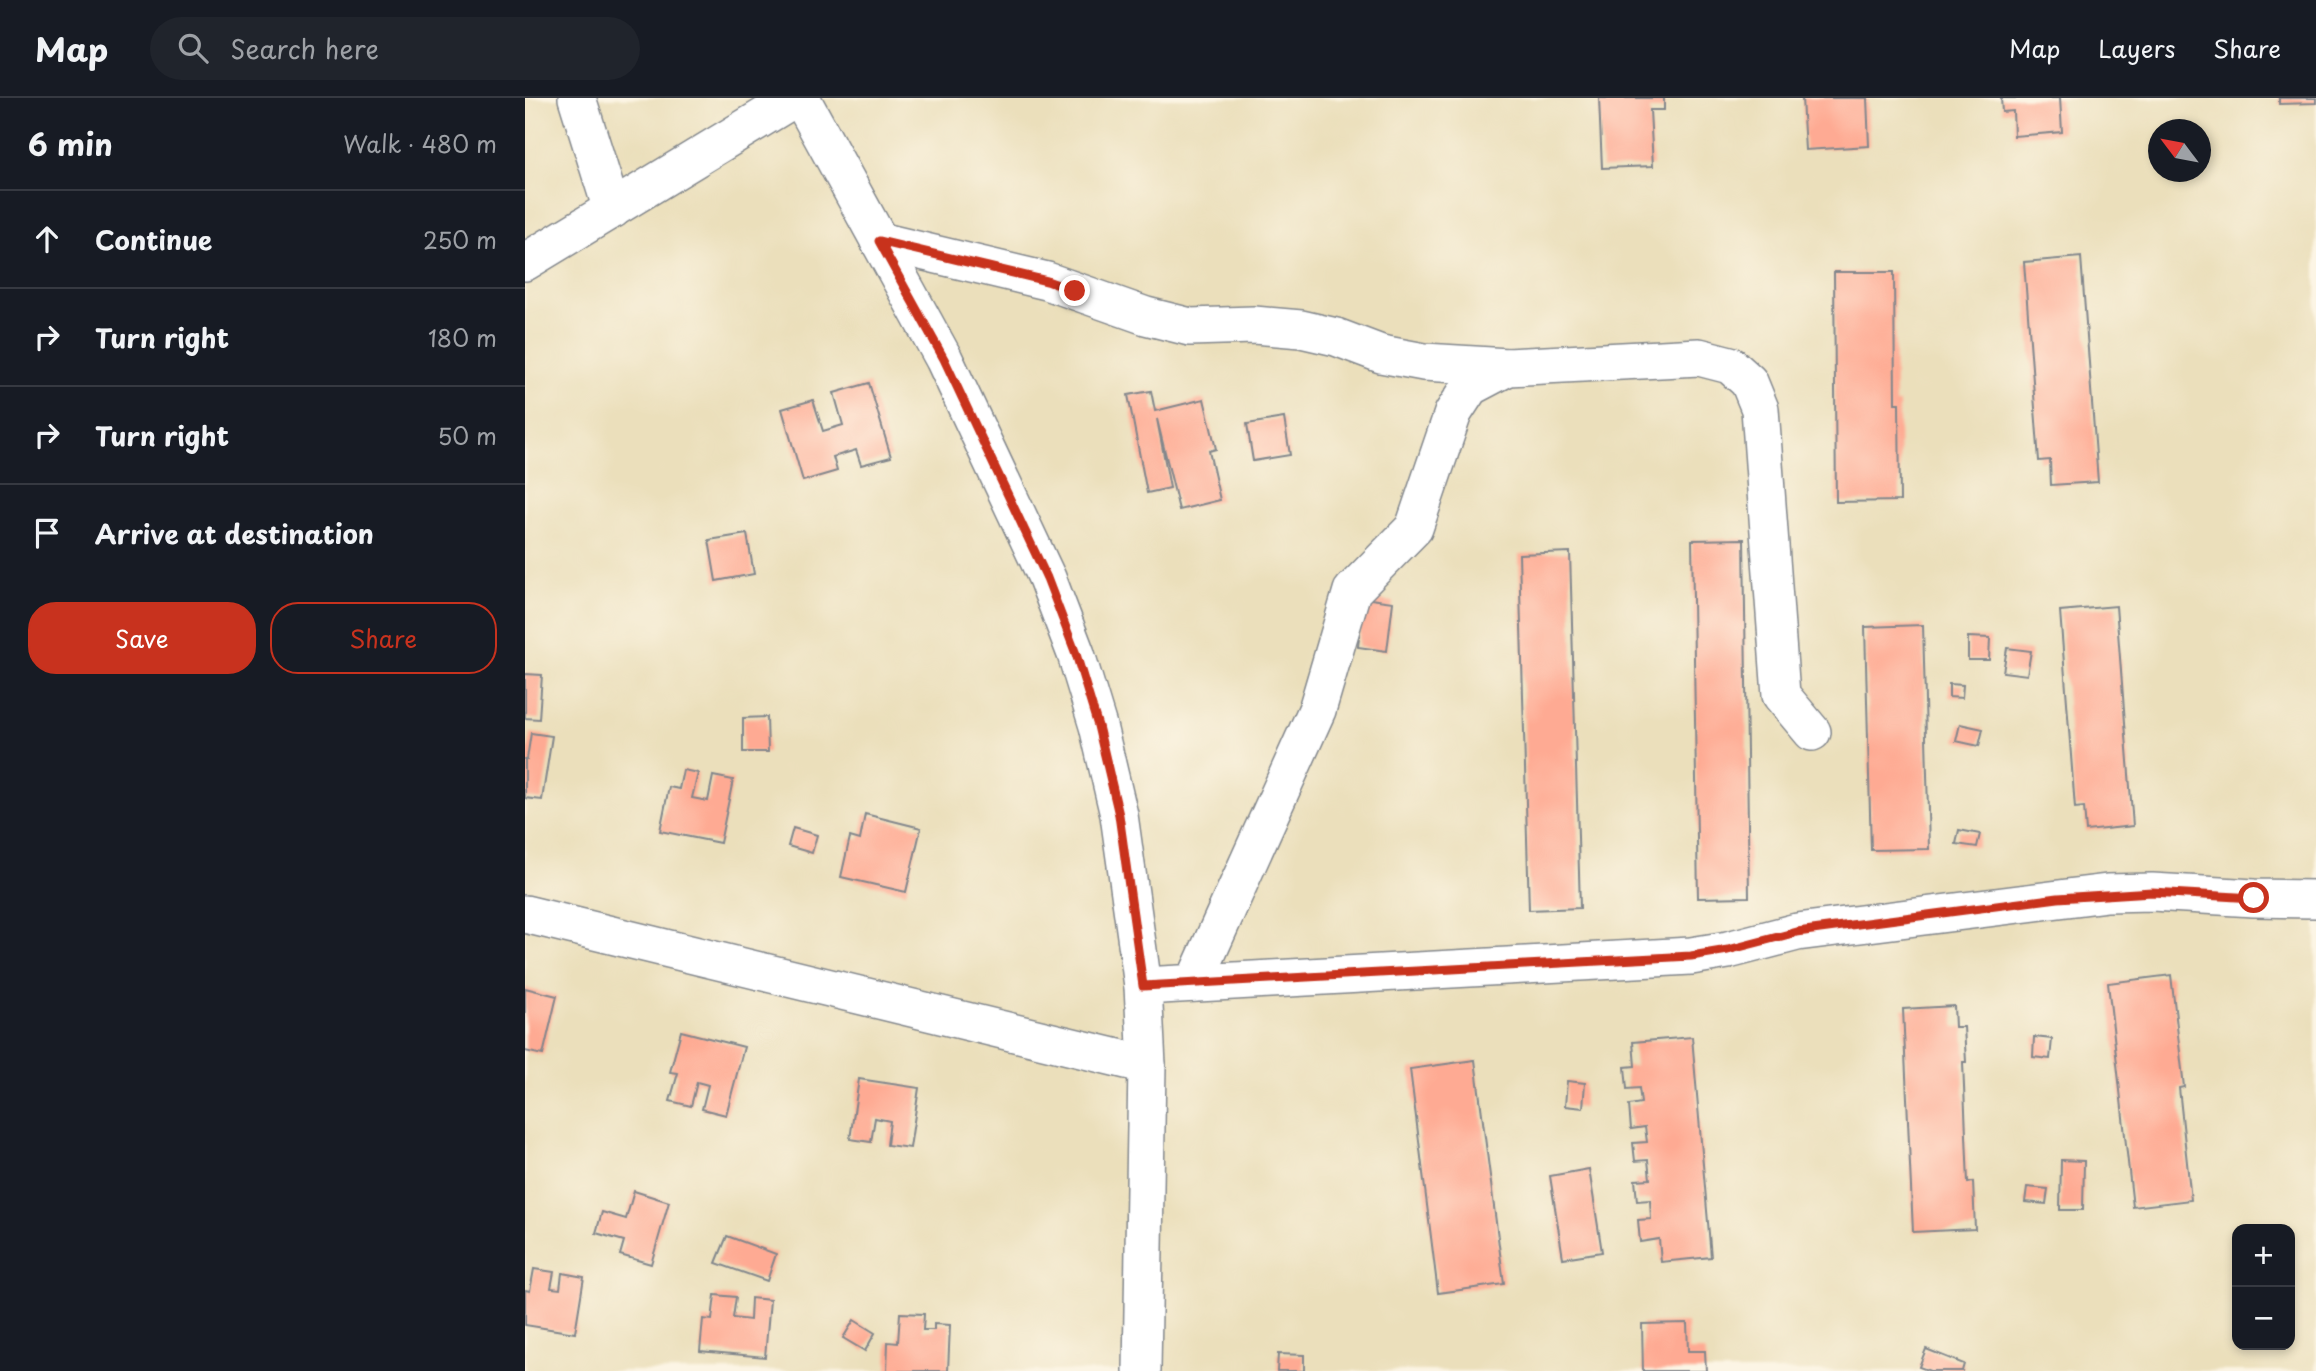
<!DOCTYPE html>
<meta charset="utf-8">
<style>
body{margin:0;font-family:"Playpen Sans",sans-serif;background:#20242c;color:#f1f3f6}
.controls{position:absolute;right:21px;bottom:21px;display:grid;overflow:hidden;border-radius:14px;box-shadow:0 4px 10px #0003}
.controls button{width:63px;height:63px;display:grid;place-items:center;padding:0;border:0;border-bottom:2px solid #363941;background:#171b24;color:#f1f3f6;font:35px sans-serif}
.compass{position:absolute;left:1623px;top:21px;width:63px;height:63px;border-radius:50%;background:#171b24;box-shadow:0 4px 10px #0003;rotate:302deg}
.stop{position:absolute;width:21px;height:21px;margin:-16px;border:5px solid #c8321e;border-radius:50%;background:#fff}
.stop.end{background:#c8321e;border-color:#fff;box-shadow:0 2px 7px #0008}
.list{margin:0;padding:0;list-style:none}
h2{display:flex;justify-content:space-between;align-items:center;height:91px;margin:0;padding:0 28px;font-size:30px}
h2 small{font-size:23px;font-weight:400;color:#9ea1a6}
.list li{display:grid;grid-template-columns:46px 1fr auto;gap:21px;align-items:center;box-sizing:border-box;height:98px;padding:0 28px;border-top:2px solid #363941}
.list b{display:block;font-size:26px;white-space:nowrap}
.list em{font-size:23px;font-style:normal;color:#9ea1a6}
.actions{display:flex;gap:14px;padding:21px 28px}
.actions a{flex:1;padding:16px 0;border:2px solid #c8321e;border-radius:28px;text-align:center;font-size:24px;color:#c8321e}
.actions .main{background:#c8321e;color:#fff}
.icon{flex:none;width:38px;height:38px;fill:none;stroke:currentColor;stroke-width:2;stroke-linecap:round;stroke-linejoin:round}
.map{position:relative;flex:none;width:1791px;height:1273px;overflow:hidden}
header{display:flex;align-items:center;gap:42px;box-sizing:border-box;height:98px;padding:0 35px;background:#171b24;border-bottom:2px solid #363941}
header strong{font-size:33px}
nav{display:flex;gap:38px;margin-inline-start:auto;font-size:24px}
.search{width:490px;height:63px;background:#20242c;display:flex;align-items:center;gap:18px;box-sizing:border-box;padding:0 24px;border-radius:38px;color:#9ea1a6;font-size:26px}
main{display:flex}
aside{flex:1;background:#171b24}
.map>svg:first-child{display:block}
.building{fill:#feaa93}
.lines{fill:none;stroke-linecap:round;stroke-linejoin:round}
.minor-casing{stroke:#83878c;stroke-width:40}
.minor{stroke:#fff;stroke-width:37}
.route{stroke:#c8321e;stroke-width:9}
</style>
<header>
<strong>Map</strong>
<div class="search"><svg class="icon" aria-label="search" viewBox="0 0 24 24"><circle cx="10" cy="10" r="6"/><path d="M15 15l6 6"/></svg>Search here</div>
<nav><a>Map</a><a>Layers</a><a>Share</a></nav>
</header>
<main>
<aside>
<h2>6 min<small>Walk · 480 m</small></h2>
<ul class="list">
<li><svg class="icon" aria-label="ahead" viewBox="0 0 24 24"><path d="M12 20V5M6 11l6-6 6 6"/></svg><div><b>Continue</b></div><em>250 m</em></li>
<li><svg class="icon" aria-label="right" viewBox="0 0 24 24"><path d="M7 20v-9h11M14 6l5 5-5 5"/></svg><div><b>Turn right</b></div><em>180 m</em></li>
<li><svg class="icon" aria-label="right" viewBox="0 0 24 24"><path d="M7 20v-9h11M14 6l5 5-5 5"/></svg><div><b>Turn right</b></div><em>50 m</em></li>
<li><svg class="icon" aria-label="arrive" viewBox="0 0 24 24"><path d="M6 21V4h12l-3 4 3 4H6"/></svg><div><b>Arrive at destination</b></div></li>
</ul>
<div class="actions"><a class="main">Save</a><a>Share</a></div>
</aside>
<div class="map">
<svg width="1791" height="1273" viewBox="0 0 1791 1273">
<rect width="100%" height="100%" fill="#fcf5e5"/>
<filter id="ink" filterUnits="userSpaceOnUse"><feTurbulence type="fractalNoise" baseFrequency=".0143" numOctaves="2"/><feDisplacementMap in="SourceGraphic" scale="14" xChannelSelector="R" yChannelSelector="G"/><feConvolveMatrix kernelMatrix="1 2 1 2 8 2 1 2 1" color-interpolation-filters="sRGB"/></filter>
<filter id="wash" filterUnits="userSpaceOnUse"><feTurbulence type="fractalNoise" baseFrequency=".00686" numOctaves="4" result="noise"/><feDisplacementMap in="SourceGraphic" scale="28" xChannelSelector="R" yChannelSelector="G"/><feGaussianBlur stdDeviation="1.57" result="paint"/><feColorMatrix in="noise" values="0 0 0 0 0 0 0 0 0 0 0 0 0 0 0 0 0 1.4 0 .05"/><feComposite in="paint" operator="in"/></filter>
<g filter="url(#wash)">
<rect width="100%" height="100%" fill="#ebdfbb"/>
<g id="blocks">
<!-- building -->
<g class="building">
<polygon points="1074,0 1139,0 1139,12 1125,12 1128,68 1077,70"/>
<polygon points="1277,0 1342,0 1344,48 1280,52"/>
<polygon points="1476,0 1535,0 1537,34 1489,38 1488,13 1477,14"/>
<polygon points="1754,0 1791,0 1791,5 1754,6"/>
<polygon points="1556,159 1573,384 1526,387 1525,362 1514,363 1499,164"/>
<polygon points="1309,174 1369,174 1370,305 1374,305 1375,403 1311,404"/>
<polygon points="344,285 366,359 336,367 331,352 308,359 312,373 278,383 257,311 288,302 298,333 318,327 309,295"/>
<polygon points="626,293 630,313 679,301 691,351 684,353 695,402 654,412 632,321 645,390 622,395 603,297"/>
<polygon points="759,320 765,357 728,363 722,326"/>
<polygon points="222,436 229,476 191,483 184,442"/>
<polygon points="1219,441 1224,799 1173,800 1167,442"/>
<polygon points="1045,454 1055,810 1004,812 994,456"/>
<polygon points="838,500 868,504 862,553 833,549"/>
<polygon points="1591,508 1608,728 1561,733 1559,709 1550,710 1535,513"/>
<polygon points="1398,527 1404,751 1346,752 1340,529"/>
<polygon points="1443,539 1465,540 1464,562 1443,562"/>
<polygon points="1482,550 1506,553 1502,577 1478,574"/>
<polygon points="0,576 17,577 14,621 0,620"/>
<polygon points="1424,586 1438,587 1437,600 1424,599"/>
<polygon points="242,619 243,654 218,654 218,620"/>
<polygon points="1435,626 1458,631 1454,648 1431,643"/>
<polygon points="6,635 27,638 17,702 0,700 0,661 2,661"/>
<polygon points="158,672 173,675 167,700 183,703 188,678 208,682 195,745 135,733 144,689 154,691"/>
<polygon points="340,716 396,730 381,794 316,779 325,739 335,742"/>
<polygon points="268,730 292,737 287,755 263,748"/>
<polygon points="1434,732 1455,736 1452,749 1431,746"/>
<polygon points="1646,877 1659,989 1654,990 1666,1102 1608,1109 1583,885"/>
<polygon points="0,890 32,898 18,957 0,953"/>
<polygon points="1429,908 1430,929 1439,929 1441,964 1438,964 1443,1085 1448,1084 1450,1131 1388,1134 1378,911"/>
<polygon points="156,933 219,949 201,1017 177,1011 183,987 172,984 166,1008 145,1003 153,975 145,974"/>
<polygon points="1167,939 1186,1159 1136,1164 1134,1141 1115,1144 1113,1122 1126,1121 1125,1102 1112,1103 1110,1082 1125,1081 1123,1062 1110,1063 1108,1045 1122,1044 1120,1029 1106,1031 1104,1007 1116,1005 1114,990 1102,991 1100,969 1110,968 1108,944"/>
<polygon points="1509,939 1527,941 1525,961 1508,959"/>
<polygon points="950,962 979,1186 913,1195 885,971"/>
<polygon points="334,981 394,990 385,1050 362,1047 365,1023 350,1020 346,1044 325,1041"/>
<polygon points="1042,983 1060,985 1058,1010 1040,1008"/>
<polygon points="1536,1062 1559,1063 1558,1112 1535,1112"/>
<polygon points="1064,1071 1077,1154 1038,1160 1025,1078"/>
<polygon points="1502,1089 1523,1091 1521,1106 1500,1104"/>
<polygon points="109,1093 144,1104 126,1166 95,1157 99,1143 71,1135 77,1114 101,1121"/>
<polygon points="202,1138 251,1156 242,1183 191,1165"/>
<polygon points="9,1171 29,1174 26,1190 35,1191 37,1175 59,1179 50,1235 0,1227 0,1192 5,1193"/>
<polygon points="190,1197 211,1199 208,1220 225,1222 226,1200 245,1202 240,1259 175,1253 178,1221 187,1222"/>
<polygon points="375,1215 399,1216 398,1232 409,1232 409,1226 425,1227 423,1273 362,1273 363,1244 373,1245"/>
<polygon points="329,1222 350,1235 340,1253 318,1240"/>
<polygon points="1162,1225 1163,1253 1180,1253 1181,1273 1118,1273 1117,1226"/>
<polygon points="1401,1251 1439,1266 1437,1273 1405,1273 1394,1269"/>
<polygon points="753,1256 779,1257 779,1273 752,1273"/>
</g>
</g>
</g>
<g filter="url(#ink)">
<use href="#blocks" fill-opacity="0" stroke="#83878c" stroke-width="2"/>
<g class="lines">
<defs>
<g id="minor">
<polyline points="52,0 87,112"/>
<polyline points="276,0 419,261 522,480 551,556 573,628 594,717 618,888 622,967 617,1273"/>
<polyline points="354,143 522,183 621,218 665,229 729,227 776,231 811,239 856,256 899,264 983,269 1174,259 1205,267 1224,284 1235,311 1256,597 1287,634"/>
<polyline points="0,164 270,0"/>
<polyline points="0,816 622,967"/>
<polyline points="669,885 792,612 827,493 889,430 928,315 945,289 983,269"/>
<polyline points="618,888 1166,858 1203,852 1272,834 1582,795 1627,794 1729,800 1791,801"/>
</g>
</defs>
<!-- minor casing -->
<use href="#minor" class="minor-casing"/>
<!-- minor -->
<use href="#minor" class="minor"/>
</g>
</g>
<g class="lines" filter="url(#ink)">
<!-- route -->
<polyline class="route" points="550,193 522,183 354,143 419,261 522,480 551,556 573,628 594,717 618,888 1166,858 1203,852 1272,834 1533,800 1627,794 1729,800"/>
</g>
</svg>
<div class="controls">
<button>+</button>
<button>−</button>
</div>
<svg class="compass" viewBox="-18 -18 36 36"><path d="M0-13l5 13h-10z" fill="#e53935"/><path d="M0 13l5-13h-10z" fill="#9ea1a6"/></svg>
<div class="stop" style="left:1729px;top:800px"></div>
<div class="stop end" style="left:550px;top:193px"></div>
</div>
</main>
